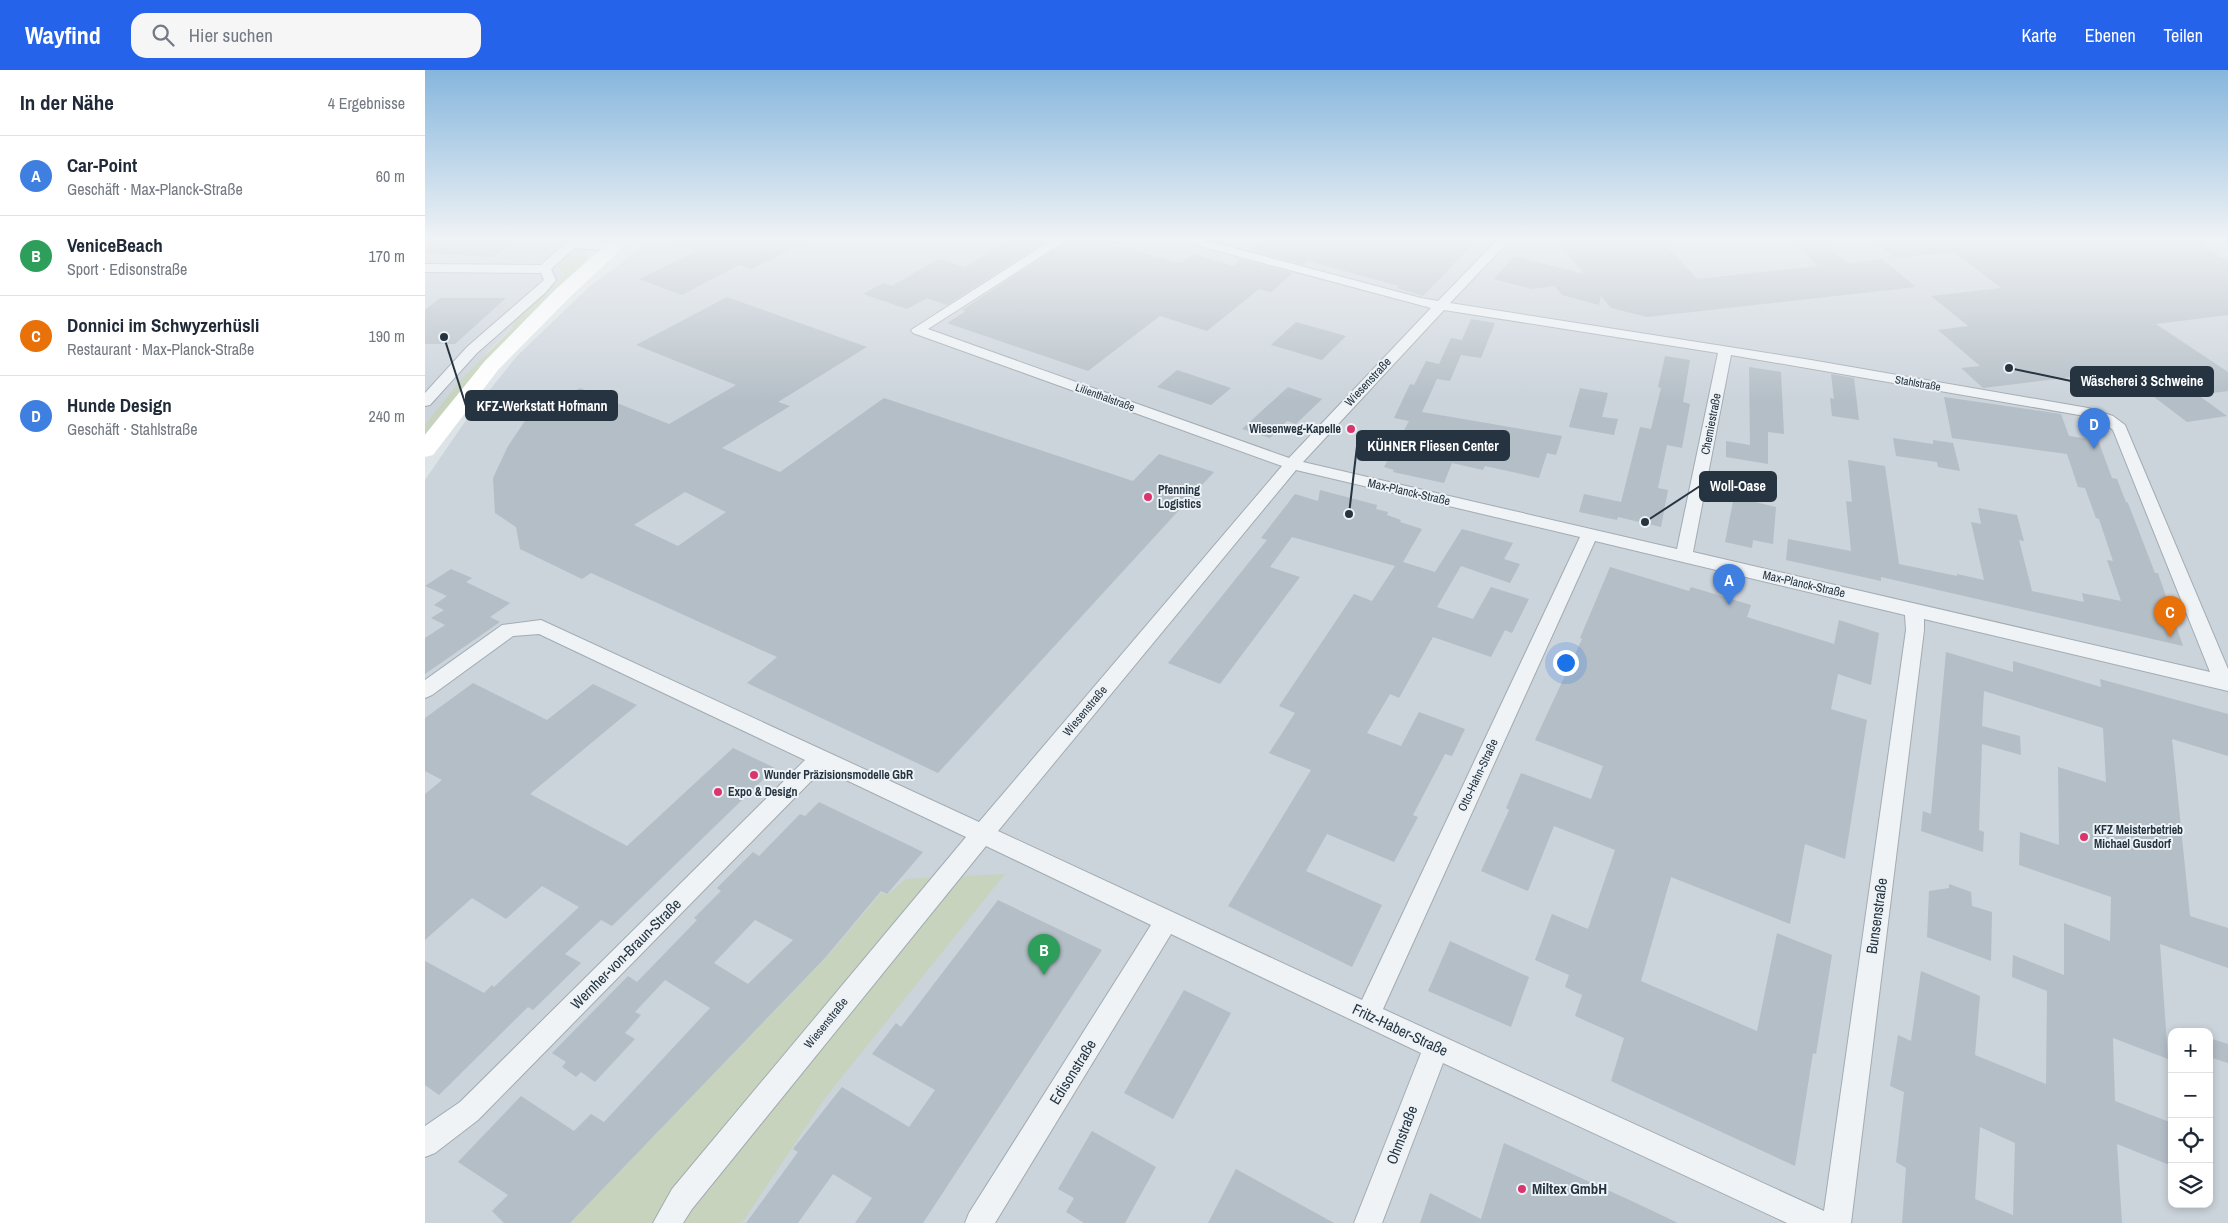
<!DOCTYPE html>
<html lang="de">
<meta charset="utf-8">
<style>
body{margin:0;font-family:"Archivo Narrow",sans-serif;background:#f6f6f7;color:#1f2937}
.controls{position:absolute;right:15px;bottom:15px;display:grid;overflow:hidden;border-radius:10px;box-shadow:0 2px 8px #0003}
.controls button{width:45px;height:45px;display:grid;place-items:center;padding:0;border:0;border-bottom:1px solid #e0e1e3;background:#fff;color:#1f2937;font:25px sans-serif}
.you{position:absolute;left:1140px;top:592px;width:18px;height:18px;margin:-12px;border:4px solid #fff;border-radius:50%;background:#1a73e8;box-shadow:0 0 0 8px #1a73e833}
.badge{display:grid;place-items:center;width:32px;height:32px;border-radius:50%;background:#2563eb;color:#fff;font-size:16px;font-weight:700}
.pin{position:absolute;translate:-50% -41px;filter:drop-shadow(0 1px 2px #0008)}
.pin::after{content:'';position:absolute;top:26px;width:18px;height:15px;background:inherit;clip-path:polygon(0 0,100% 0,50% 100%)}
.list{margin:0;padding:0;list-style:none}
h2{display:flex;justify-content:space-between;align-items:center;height:65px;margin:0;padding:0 20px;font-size:21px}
h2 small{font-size:16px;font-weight:400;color:#747a83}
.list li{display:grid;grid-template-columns:32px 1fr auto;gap:15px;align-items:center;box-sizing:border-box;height:80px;padding:0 20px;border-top:1px solid #e0e1e3}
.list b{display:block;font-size:19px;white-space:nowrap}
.list p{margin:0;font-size:16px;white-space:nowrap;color:#747a83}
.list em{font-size:16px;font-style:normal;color:#747a83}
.icon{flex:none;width:28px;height:28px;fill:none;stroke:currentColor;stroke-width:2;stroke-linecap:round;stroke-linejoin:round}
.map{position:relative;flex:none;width:1803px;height:1153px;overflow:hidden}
header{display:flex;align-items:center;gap:30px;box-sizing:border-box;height:70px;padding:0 25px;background:#2563eb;color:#fff}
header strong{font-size:24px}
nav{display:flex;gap:28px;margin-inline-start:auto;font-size:18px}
.search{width:350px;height:45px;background:#f6f6f7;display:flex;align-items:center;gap:12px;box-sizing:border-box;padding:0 18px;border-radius:15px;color:#747a83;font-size:19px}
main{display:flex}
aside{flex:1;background:#fff}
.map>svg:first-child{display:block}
.built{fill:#cbd3db;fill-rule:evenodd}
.green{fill:#c7d3bd}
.building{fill:#b4bec6;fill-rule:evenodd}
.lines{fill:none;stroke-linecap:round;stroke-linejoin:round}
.street-casing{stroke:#a2acb2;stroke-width:2}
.street{fill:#f0f3f6;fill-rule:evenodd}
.secondary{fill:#fff;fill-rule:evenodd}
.poi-dot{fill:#db356d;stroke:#edf2f6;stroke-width:2}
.labels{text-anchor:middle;stroke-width:4;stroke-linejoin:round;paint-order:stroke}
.far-street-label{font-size:11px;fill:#253440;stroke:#edf2f6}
.street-label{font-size:12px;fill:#253440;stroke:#edf2f6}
.poi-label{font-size:12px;font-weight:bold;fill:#253440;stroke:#edf2f6;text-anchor:start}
.near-street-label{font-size:15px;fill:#253440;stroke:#edf2f6}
.near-poi-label{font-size:15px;font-weight:bold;fill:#253440;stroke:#edf2f6;text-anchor:start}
.leader{fill:none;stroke:#253440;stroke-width:2}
.callout-dot{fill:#253440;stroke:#edf2f6;stroke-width:2}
.callout{fill:#253440;stroke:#253440;stroke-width:2}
.callout-label{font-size:14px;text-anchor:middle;font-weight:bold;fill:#fff}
</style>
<header>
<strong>Wayfind</strong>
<div class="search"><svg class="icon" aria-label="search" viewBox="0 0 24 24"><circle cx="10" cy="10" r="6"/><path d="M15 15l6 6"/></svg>Hier suchen</div>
<nav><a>Karte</a><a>Ebenen</a><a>Teilen</a></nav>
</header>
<main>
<aside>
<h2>In der Nähe<small>4 Ergebnisse</small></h2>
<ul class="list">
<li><span class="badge" style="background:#3f7fe0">A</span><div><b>Car-Point</b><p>Geschäft · Max-Planck-Straße</p></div><em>60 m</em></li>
<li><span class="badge" style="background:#2e9e5b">B</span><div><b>VeniceBeach</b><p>Sport · Edisonstraße</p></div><em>170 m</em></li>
<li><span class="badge" style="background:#e8710a">C</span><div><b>Donnici im Schwyzerhüsli</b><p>Restaurant · Max-Planck-Straße</p></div><em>190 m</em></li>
<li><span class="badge" style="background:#3f7fe0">D</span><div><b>Hunde Design</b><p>Geschäft · Stahlstraße</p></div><em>240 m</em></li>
</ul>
</aside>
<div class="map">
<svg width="1803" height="1153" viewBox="0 0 1803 1153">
<rect width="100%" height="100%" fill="#dde4e8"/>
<!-- built -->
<g class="built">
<polygon points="0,169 179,169 145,200 64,280 0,365"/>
<path d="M 228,169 L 1803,169 L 1803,1153 L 0,1153 L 0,410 L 46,343 L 92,286 L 164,217 ZM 1747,962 L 1784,962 L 1784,1134 L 1747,1134 Z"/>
</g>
<!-- green -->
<g class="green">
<path d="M 151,183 L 159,183 L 163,186 L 161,191 C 102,244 50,303 0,364 L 0,355 L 36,310 L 87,258 C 92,237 126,226 138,204 L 134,197 L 134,192 L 141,186 Z"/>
<polygon points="580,804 400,1028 317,1153 145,1153 401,888 456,823 462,825 481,809"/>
</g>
<!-- building -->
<g class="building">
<polygon points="0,169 93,169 67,187 0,183"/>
<polygon points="250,169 386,169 327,199 314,195 257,225 214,209 273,180 249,172"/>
<polygon points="586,169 624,169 522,235 502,228 482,239 438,224 458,213 467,216 513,189 540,197"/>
<polygon points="645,169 699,169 691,175 755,193 770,184 808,196 816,189 868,203 846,222 834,219 782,261 735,246 663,301 522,253 541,241 537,240"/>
<polygon points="842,169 1053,169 998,226 972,218 974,216 883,191 878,195 827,181"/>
<polygon points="1132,169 1235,169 1272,209 1393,196 1364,169 1395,169 1422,193 1457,189 1491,217 1222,247 1186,238 1176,226 1174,235 1137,225 1130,216 1107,219 1069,209 1089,186 1159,204"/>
<polygon points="1447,169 1778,169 1779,176 1803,191 1803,245 1731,254 1803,302 1803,321 1773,325 1802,346 1762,352 1695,301 1558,318 1536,298 1555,296 1513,260 1543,256 1506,226 1576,218 1529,182 1470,188"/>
<path d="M 302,227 L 442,277 L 353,332 L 365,336 L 297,378 L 355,402 L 459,328 L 708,411 L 734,384 L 789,402 L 513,703 L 322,613 L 352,587 L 166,503 L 157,509 L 95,479 L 91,457 L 70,443 L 68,408 L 83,376 L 102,348 L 155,318 L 244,354 L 311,315 L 211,275 ZM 260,422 L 301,442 L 253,476 L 209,455 Z"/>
<polygon points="15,228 81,228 30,274 0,274 0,240"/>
<polygon points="1046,249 1070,253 1056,288 1036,285 1025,311 1012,309 997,342 1137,366 1131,385 1122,383 1114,408 1060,396 1058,400 1027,393 1019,413 968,402 969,400 959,397 984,351 969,348 985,314 989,315 1001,291 1014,294 1026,268 1037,270"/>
<polygon points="871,252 921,266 897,290 846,275"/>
<polygon points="1240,286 1265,290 1258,332 1265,334 1257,378 1242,375 1233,418 1243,420 1236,457 1193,447 1192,450 1154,442 1159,424 1196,432 1215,357 1226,359 1236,318 1233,317"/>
<polygon points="1324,297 1356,302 1359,364 1343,362 1343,394 1301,387 1301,371 1325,375"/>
<polygon points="752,300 806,318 786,335 732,317"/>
<polygon points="1406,304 1429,308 1434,350 1407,346 1405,328 1409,329"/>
<polygon points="863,317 897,329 871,354 862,351 845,368 817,359"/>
<polygon points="1155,318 1183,323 1177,347 1193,349 1189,365 1144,357"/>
<polygon points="1519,327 1636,344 1644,366 1673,370 1687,408 1692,409 1701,432 1703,433 1730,503 1733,503 1758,576 1456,507 1456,511 1361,490 1363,469 1426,481 1421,431 1427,432 1423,390 1460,396 1474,494 1532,506 1532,504 1559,510 1546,452 1556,454 1553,438 1592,445 1599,471 1594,470 1607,521 1659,532 1657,523 1696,531 1682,490 1688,491 1674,449 1671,448 1660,418 1653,417 1642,384 1527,368"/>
<polygon points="1468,368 1508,374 1508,370 1528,373 1535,401 1513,397 1512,392 1471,386"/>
<polygon points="895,420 952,435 951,439 963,442 962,445 976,450 975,452 997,459 978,492 1010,502 1037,459 1088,473 1079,489 1095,494 1085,513 1036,496 1012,537 1048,549 1066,517 1104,529 1087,563 1080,560 1066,587 1008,567 974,628 965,624 942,663 976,676 994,642 1040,659 1027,686 1020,684 988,745 993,747 969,792 902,764 881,801 957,835 927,897 803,836 886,700 844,683 870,643 854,636 929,524 947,531 970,496 867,467 845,497 875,507 795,614 743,593 842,470 836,468 870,424 893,431"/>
<polygon points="1309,427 1351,437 1348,474 1328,470 1327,478 1300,472"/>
<polygon points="1185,497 1264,521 1266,517 1326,535 1322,547 1409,574 1414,550 1454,563 1446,615 1413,604 1406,639 1442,650 1420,789 1380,774 1365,854 1246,807 1216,911 1332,961 1352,863 1407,885 1391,984 1388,983 1370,1096 1186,1011 1199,968 1150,946 1157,925 1140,917 1144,905 1110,890 1127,844 1163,859 1190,780 1129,756 1103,821 1056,801 1084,740 1081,738 1096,703 1166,729 1178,696 1110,670 1157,569 1155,568"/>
<polygon points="26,499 47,508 41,512 85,533 65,547 75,552 0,604 0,568 20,555 6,548 19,540 9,535 22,526 0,516"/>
<path d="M 1521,582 L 1588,602 L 1588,591 L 1676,617 L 1675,609 L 1803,644 L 1803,686 L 1747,669 L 1765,846 L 1803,858 L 1803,898 L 1735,874 L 1743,989 L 1688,968 L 1690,1031 L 1747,1053 L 1747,1096 L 1692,1074 L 1697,1153 L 1477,1153 L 1481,1098 L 1471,1092 L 1479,1022 L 1465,1016 L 1473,965 L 1486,971 L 1496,901 L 1555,926 L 1550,985 L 1621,1014 L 1622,921 L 1587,907 L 1588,885 L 1639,905 L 1639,853 L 1685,871 L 1686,827 L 1594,795 L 1595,762 L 1634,775 L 1633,697 L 1681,712 L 1678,658 L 1559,621 L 1557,656 L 1595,666 L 1596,685 L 1557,674 L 1554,760 L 1559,762 L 1558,782 L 1496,761 L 1498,741 L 1506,744 ZM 1555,1057 L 1590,1073 L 1588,1145 L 1550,1129 Z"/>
<polygon points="48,613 122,650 168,614 212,635 105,724 202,776 308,678 350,698 187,856 176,850 140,884 156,893 108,940 103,937 14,1025 0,1015 0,891 59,923 67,915 69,917 154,837 117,816 81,849 47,828 0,870 0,724 17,710 0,701 0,648"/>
<path d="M 394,732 L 498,782 L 462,824 L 456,821 L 400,888 L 145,1153 L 79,1153 L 67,1141 L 83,1125 L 33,1092 L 96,1026 L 149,1061 L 166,1044 L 179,1052 L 285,938 L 240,910 L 210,942 L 216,945 L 200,963 L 210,969 L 170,1012 L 156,1002 L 151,1007 L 137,997 L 141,992 L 127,983 L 203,906 L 212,912 L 272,850 L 269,848 L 296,821 L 292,818 L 328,782 L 334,786 L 375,744 L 380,746 ZM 330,850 L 368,870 L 323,914 L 289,893 Z"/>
<polygon points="1524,814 1546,822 1547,836 1567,842 1566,891 1502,867 1504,821 1524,818"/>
<polygon points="573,830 677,880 498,1153 430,1153 447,1128 408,1104 373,1153 321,1153 373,1082 368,1079 417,1017 484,1057 510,1020 447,984 471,953 476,957"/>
<polygon points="1025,871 1104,907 1086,957 1003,921"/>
<polygon points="759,920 806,943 748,1049 699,1023"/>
<polygon points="1784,968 1803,974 1803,993 1784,987"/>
<polygon points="667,1061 731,1097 700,1153 659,1153 641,1142 649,1128 633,1119"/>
<polygon points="1079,1073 1211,1133 1253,1153 995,1153 1005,1123 1056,1149"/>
<polygon points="811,1099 909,1153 783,1153"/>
</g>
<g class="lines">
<defs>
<g id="street">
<polygon points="145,169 192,173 198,177 192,181 150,178 126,199 131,210 120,223 52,283 5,335 0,336 0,323 42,277 119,210 116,203 0,202 0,194 116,195"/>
<path d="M 628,169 L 643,169 L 503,259 L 864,388 L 1006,238 L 756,171 L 754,169 L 775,169 L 996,228 L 1013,231 L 1073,169 L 1086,169 L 1025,233 L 1386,290 L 1663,338 L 1688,346 L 1700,355 L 1803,599 L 1803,621 L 1499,549 L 1499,560 L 1426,1153 L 1362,1153 L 1018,993 L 957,1153 L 929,1153 L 996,983 L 746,864 L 570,1153 L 540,1153 L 544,1143 L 726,855 L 561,776 L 267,1139 L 258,1153 L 228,1153 L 247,1119 L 541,767 L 398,699 L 53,1050 L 10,1083 L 0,1087 L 0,1056 L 35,1032 L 380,690 L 114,564 L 88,566 L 7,625 L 0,628 L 0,610 L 77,555 L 116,550 L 554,752 L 857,396 L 488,263 L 486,260 ZM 1019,240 L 1293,283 L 1252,479 L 878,392 ZM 1306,285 L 1660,346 L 1678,352 L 1688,360 L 1785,602 L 1268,482 ZM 871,400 L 1155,467 L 937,930 L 573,761 ZM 1170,471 L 1480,545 L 1481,560 L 1399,1141 L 958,939 Z"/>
</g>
</defs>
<!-- street casing -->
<use href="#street" class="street-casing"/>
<!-- street -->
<use href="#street" class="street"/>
<!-- secondary -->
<polygon class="secondary" points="188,169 207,169 145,227 73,300 8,385 0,387 0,365 59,292 131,219"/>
</g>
<!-- sky -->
<linearGradient id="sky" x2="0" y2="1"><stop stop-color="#86b6dd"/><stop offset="0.51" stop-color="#f0f3f5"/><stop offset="1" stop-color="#f0f3f5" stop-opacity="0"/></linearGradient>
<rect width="1803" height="331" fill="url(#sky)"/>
<!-- markers -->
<g class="poi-dot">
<circle cx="926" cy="359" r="5"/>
<circle cx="723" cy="427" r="5"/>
<circle cx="329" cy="705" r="5"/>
<circle cx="293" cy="722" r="5"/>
<circle cx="1659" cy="767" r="5"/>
<circle cx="1097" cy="1119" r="5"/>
</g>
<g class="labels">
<!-- far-street labels -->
<g class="far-street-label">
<text transform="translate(1493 313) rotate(10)" y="4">Stahlstraße</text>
<text transform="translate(680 327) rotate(20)" y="4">Lilienthalstraße</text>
</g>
<!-- street labels -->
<g class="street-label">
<text transform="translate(943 312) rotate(-47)" y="4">Wiesenstraße</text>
<text transform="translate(1286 354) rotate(-79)" y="4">Chemiestraße</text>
<text transform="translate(984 422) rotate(13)" y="4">Max-Planck-Straße</text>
<text transform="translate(1379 514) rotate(13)" y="4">Max-Planck-Straße</text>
<text transform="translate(660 641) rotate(-50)" y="4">Wiesenstraße</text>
<text transform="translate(1053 705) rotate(-65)" y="4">Otto-Hahn-Straße</text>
<text transform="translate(401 953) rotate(-51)" y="4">Wiesenstraße</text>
</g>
<!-- poi labels -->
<g class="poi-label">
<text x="916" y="363" text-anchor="end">Wiesenweg-Kapelle</text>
<text x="733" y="424">Pfenning<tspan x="733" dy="14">Logistics</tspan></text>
<text x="339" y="709">Wunder Präzisionsmodelle GbR</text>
<text x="303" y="726">Expo &amp; Design</text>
<text x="1669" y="764">KFZ Meisterbetrieb<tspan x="1669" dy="14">Michael Gusdorf</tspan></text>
</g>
<!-- near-street labels -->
<g class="near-street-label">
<text transform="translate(1452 846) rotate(-82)" y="5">Bunsenstraße</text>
<text transform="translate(201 884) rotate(-45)" y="5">Wernher-von-Braun-Straße</text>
<text transform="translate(975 960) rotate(25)" y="5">Fritz-Haber-Straße</text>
<text transform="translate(648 1002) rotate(-58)" y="5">Edisonstraße</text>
<text transform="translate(977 1065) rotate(-69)" y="5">Ohmstraße</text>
</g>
<!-- near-poi labels -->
<g class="near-poi-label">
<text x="1107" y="1124">Miltex GmbH</text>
</g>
</g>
<!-- callouts -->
<path class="leader" d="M1584 298L1646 311M19 267L41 336M924 444L932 376M1220 452L1275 416"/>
<g class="callout-dot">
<circle cx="1584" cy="298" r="5"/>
<circle cx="19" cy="267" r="5"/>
<circle cx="924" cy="444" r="5"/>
<circle cx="1220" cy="452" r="5"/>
</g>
<g class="callout">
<rect x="1646" y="297" width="142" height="29" rx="5"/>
<rect x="41" y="321" width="151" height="29" rx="5"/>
<rect x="932" y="361" width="152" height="29" rx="5"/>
<rect x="1275" y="402" width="76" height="29" rx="5"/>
</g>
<g class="callout-label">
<text x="1717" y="316">Wäscherei 3 Schweine</text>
<text x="117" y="341">KFZ-Werkstatt Hofmann</text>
<text x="1008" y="381">KÜHNER Fliesen Center</text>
<text x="1313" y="421">Woll-Oase</text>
</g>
</svg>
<div class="controls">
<button>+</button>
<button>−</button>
<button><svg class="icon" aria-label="locate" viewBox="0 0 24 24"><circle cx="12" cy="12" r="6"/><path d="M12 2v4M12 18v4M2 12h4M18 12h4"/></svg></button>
<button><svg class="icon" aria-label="layers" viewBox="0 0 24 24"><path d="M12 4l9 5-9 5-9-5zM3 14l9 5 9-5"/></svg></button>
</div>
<div class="you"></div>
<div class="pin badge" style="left:1304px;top:535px;background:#3f7fe0">A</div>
<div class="pin badge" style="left:619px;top:905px;background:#2e9e5b">B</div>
<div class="pin badge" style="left:1745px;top:567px;background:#e8710a">C</div>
<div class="pin badge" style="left:1669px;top:379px;background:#3f7fe0">D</div>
</div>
</main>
